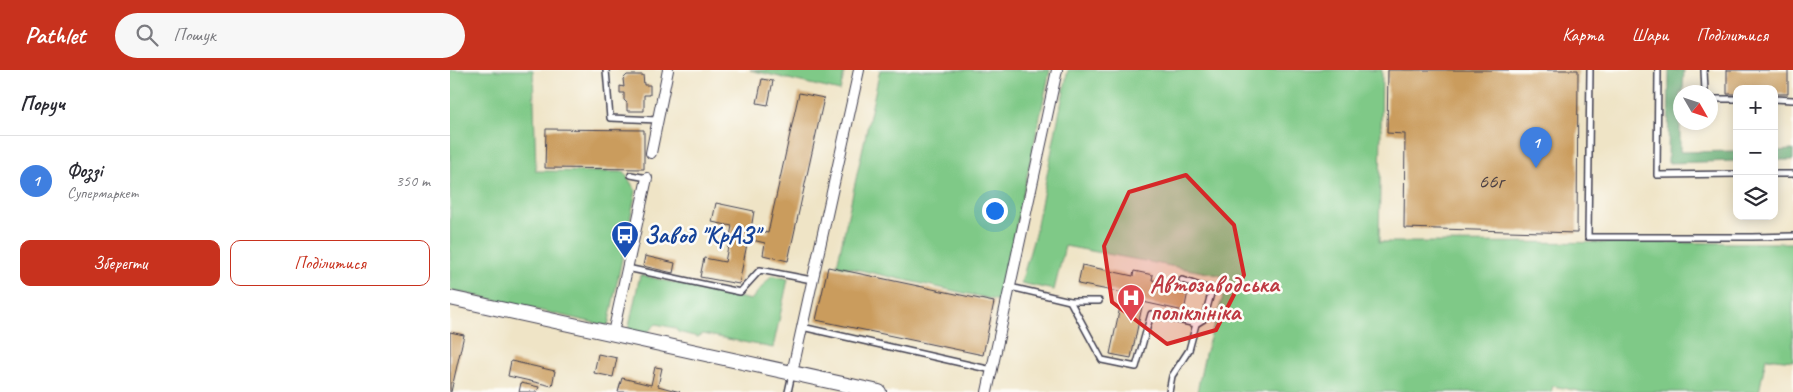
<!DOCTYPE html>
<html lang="uk">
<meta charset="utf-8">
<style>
body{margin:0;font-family:Caveat,sans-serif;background:#f7f7f7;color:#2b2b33}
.controls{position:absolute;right:15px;top:15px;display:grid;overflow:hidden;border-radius:10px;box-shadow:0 2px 12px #0003}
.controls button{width:45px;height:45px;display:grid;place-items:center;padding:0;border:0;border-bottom:1px solid #e1e1e2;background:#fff;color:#2b2b33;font:25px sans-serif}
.compass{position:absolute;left:1223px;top:15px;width:45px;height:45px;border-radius:50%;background:#fff;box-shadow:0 2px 12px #0003;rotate:129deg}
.you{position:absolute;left:544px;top:140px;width:18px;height:18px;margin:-12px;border:4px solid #fff;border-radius:50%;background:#1a73e8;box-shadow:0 0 0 8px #1a73e833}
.badge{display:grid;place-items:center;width:32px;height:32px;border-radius:50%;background:#c8321e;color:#fff;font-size:16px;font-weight:700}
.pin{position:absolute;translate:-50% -41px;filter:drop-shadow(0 1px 2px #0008)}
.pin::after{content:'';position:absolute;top:26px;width:18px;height:15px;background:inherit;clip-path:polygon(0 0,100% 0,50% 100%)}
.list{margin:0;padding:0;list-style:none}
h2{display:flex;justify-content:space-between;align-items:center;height:65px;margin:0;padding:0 20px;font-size:21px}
h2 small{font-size:16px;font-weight:400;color:#7c7c81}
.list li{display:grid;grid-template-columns:32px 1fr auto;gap:15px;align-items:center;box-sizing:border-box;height:90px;padding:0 20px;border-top:1px solid #e1e1e2}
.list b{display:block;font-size:19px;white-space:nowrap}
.list p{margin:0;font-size:16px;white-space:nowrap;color:#7c7c81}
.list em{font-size:16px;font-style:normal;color:#7c7c81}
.actions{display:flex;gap:10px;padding:15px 20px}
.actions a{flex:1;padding:11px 0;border:1px solid #c8321e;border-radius:10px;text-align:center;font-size:18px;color:#c8321e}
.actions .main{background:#c8321e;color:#fff}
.icon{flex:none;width:28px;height:28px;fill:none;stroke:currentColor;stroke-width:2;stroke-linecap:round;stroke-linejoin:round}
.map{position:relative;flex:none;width:1343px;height:322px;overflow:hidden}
header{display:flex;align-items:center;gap:30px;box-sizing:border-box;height:70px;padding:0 25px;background:#c8321e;color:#fff}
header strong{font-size:24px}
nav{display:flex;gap:28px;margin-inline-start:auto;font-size:18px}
.search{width:350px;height:45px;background:#f7f7f7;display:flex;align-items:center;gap:12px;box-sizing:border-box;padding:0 18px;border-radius:28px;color:#7c7c81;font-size:19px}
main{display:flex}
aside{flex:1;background:#fff}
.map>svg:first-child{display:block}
.green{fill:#7fc987;stroke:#507661}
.forest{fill:#67ad74;stroke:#446858}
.building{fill:#ca9c5d}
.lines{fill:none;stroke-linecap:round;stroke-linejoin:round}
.service-casing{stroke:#413f50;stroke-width:8}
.minor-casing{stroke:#413f50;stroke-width:12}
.tertiary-casing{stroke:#413f50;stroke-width:16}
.service{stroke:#fff;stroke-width:5}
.minor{stroke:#fff;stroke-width:10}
.tertiary{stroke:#fff;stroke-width:14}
.marked{fill:#d62828;fill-opacity:0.2;stroke:#d62828;stroke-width:4;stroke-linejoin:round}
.labels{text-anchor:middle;stroke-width:5;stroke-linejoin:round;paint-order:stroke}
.number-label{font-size:21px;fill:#4c4044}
.transit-label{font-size:24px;font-weight:bold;fill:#164399;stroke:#fdfcf7;text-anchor:start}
.health-label{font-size:24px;font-weight:bold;fill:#be3a42;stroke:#fdfcf7;text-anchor:start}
</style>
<header>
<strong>Pathlet</strong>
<div class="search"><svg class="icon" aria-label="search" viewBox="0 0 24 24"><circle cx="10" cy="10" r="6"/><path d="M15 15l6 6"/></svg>Пошук</div>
<nav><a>Карта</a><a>Шари</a><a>Поділитися</a></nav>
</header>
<main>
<aside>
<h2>Поруч<small></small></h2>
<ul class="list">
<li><span class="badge" style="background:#3f7fe0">1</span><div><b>Фоззі</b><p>Супермаркет</p></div><em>350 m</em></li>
</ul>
<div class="actions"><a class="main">Зберегти</a><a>Поділитися</a></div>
</aside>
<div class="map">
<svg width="1343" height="322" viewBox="0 0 1343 322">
<rect width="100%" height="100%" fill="#fdfcf7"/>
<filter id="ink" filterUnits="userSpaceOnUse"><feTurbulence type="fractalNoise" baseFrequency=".02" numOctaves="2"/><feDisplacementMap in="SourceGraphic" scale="10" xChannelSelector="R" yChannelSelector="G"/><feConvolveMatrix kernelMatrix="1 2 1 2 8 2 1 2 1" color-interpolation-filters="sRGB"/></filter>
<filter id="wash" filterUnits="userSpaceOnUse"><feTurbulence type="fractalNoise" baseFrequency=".0096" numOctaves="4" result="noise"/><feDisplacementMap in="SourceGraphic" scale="20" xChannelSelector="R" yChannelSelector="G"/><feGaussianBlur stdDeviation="1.12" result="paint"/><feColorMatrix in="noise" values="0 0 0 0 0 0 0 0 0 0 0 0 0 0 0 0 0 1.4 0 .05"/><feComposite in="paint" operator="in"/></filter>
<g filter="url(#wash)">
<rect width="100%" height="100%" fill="#efe4c6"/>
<!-- green -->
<g class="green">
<polygon points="0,0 83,0 86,101 174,102 186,121 158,256 0,220"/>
<polygon points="300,0 395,0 390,21"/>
<polygon points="430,0 600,0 550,231 387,195"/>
<polygon points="618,0 932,0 929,172 1343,173 1343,291 1316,288 1309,322 1133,322 1103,316 1101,322 747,322 755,284 779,207 615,176 604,220 571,213 585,164"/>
<polygon points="190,205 301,230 322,205 338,209 323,278 253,264 248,267 228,262 225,258 206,254 195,265 178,261"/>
</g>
<!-- forest -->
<g class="forest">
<polygon points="1219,0 1234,0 1233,22 1230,22 1230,82 1287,81 1287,91 1218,93"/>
<polygon points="1343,80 1343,90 1324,90 1324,81"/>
</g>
<g id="blocks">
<!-- building -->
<g class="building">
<polygon points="938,0 1128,0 1127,163 954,158 955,64 937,63"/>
<polygon points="1277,0 1338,0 1338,24 1324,24 1324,19 1287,19 1287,24 1277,24"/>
<polygon points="177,5 193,5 194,15 200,15 200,25 194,25 194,41 177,41 177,33 174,30 174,23 170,23 170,16 174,17 173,9"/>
<polygon points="312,9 323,11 318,35 307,33"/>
<polygon points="349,23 374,28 338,191 313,185 315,173 298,169 289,214 250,207 254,188 275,192 282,156 262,152 266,133 304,141 301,159 318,163"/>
<polygon points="96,59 194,60 194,99 95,98"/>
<polygon points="195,186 225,193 223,203 193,196"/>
<polygon points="632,195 683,206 684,201 703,205 702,210 739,217 734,241 693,232 681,288 660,284 673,223 628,214"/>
<polygon points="378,197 544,232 533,285 366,250"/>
<polygon points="0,262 14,265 1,322 0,322"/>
<polygon points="148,284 167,288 163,307 144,303"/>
<polygon points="61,291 105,301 102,316 58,306"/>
<polygon points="205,297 212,298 208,316 230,322 168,322 172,308 201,315"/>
<polygon points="71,313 89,317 87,322 69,322"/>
</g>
</g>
</g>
<g filter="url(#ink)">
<use href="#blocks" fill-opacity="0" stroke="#413f50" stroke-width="1"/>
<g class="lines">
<defs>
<g id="service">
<polyline points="156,0 160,48 208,50"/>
<polyline points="1140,0 1138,167 1302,167 1343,166"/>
<polyline points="1208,0 1207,105 1287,104"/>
<polyline points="1254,0 1255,22"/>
<polyline points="1260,29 1287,29"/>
<polyline points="1324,29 1343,30"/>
<polyline points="1324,104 1343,104"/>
<polyline points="181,105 197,108"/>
<polyline points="177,198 290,222 310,200 362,210"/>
<polyline points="560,217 620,231 652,290 686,297 701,244 746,254"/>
<polyline points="620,231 649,231"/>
<polyline points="352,257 542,300"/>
<polyline points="338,322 342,304"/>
<polyline points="719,322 722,306 739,280 746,254 754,249 762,220 732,210"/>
</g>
<g id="minor">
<polyline points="201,83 218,0"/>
<polyline points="163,263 197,108"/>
<polyline points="342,303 409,0"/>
<polyline points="537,322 607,0"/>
</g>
<polyline id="tertiary" points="0,228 429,322"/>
</defs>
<!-- service casing -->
<use href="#service" class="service-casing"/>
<!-- minor casing -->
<use href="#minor" class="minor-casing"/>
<!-- tertiary casing -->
<use href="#tertiary" class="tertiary-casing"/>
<!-- service -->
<use href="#service" class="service"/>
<!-- minor -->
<use href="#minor" class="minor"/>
<!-- tertiary -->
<use href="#tertiary" class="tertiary"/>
</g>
</g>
<!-- marked area -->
<path class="marked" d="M 736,105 L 784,155 L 794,205 L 766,260 L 717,274 L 662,232 L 654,176 L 679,122 Z"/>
<!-- icons -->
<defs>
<symbol id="bus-pin" viewBox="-11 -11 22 30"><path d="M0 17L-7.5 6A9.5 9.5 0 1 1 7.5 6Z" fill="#1a4fb4" stroke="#fdfcf7"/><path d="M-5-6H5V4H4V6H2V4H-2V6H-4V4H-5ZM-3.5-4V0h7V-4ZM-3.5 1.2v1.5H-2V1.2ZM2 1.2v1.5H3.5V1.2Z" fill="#fff"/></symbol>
<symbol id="hospital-pin" viewBox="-11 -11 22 30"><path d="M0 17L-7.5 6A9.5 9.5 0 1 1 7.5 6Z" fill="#e0444e" stroke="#fdfcf7"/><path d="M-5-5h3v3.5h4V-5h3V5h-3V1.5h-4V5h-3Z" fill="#fff"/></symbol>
</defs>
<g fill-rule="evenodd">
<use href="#bus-pin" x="159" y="149" width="32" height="43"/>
<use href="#hospital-pin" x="665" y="212" width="32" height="43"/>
</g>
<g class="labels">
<!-- number labels -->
<g class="number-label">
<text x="1041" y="118">66г</text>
</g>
<!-- transit labels -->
<g class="transit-label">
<text x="194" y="173">Завод "КрАЗ"</text>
</g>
<!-- health labels -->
<g class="health-label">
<text x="700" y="222">Автозаводська<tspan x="700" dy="28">поліклініка</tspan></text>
</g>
</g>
</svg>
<div class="controls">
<button>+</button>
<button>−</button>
<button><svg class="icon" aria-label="layers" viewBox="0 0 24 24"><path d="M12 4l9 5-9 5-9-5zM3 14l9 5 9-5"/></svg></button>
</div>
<svg class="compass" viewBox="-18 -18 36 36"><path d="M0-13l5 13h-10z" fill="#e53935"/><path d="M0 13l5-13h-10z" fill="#7c7c81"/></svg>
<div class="you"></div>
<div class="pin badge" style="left:1086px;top:98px;background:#3f7fe0">1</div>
</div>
</main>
